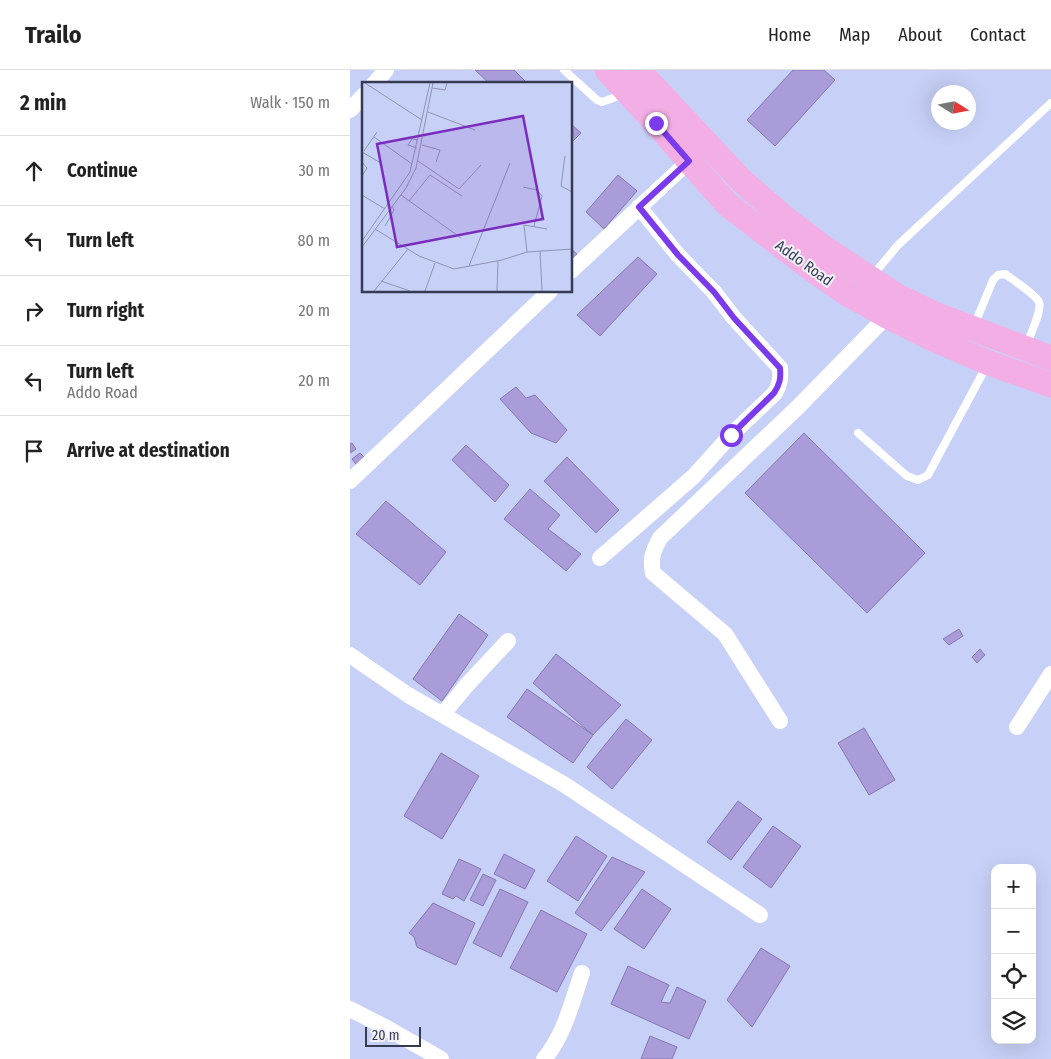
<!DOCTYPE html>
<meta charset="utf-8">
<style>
body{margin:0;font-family:"Fira Sans Condensed",sans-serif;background:#f2f2f2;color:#222}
.controls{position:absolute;right:15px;bottom:15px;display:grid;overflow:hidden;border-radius:10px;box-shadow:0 5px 20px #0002}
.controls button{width:45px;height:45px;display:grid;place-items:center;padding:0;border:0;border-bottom:1px solid #e0e0e0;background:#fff;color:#222;font:25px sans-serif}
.compass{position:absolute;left:581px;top:15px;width:45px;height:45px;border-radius:50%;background:#fff;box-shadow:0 5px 20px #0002;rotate:101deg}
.scale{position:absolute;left:15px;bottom:12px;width:56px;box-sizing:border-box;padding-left:5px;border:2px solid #363b54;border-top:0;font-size:14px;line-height:18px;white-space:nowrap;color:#363b54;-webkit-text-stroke:4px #f1f3f9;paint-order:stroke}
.stop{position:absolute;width:15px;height:15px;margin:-11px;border:4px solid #7c3aed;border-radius:50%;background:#fff}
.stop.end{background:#7c3aed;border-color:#fff;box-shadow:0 1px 5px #0008}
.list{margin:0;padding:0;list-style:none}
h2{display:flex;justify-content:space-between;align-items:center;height:65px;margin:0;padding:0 20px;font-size:21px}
h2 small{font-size:16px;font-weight:400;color:#767676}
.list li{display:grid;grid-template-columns:32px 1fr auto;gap:15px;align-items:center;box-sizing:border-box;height:70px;padding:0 20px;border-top:1px solid #e0e0e0}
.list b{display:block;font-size:19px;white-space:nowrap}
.list p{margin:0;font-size:16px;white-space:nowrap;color:#767676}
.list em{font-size:16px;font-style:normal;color:#767676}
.icon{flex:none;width:28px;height:28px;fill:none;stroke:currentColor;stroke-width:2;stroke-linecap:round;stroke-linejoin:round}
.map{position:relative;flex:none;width:701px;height:989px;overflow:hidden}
header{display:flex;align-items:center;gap:30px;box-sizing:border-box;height:70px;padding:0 25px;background:#fff;border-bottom:1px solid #e0e0e0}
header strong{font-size:24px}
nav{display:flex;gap:28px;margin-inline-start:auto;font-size:18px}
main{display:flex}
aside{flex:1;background:#fff}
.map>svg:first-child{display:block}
.building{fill:#aa9cd9;stroke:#8678b2}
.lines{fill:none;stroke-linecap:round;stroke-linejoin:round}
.service{stroke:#fff;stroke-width:8}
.minor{stroke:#fff;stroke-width:16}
.primary{stroke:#f2aee5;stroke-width:25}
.route{stroke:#7c3aed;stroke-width:6}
.labels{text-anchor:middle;stroke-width:4;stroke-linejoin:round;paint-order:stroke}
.street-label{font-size:15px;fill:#363b54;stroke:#f1f3f9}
.inset-road{fill:none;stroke:#8d94b5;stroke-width:1}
.view{fill:#7b2cbf;fill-opacity:0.15;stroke:#7b2cbf;stroke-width:2.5}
.inset-edge{fill:none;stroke:#363b54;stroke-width:2.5}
</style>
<header>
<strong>Trailo</strong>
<nav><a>Home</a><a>Map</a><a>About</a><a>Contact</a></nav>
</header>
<main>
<aside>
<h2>2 min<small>Walk · 150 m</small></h2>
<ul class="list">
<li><svg class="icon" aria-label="ahead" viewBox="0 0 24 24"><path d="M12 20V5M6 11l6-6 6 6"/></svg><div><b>Continue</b></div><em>30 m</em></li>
<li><svg class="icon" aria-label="left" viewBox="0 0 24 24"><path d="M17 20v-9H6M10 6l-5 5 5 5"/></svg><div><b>Turn left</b></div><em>80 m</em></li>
<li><svg class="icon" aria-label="right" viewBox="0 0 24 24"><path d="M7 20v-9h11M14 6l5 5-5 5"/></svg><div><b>Turn right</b></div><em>20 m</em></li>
<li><svg class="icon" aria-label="left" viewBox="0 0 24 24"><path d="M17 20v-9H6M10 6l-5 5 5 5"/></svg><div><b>Turn left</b><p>Addo Road</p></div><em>20 m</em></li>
<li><svg class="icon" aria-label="arrive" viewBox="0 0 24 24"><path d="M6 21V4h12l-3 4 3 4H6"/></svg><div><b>Arrive at destination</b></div></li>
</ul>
</aside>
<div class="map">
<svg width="701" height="989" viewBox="0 0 701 989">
<rect width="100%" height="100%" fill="#c7d0f6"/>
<!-- building -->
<g class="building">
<polygon points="125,0 164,0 178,14 140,14"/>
<polygon points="443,0 474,0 485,10 425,76 397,50"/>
<polygon points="221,54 231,63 221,73"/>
<polygon points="268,105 287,121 254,159 236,142"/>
<polygon points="221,179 227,184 221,191"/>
<polygon points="288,187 307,204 250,266 227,245"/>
<polygon points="166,317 176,328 185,325 217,360 206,373 181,363 150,329"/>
<polygon points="454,363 575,483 517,543 395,423"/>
<polygon points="2,373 6,379 0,383 0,374"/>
<polygon points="116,375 159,415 145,432 102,390"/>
<polygon points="10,383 16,389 8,397 2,389"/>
<polygon points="217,387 269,440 246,463 194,411"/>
<polygon points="180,419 210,445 198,459 231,484 216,501 154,449"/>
<polygon points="36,431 96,482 70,515 6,464"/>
<polygon points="109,544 138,565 92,631 63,609"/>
<polygon points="609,559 613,566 599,575 593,569"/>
<polygon points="630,579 635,585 627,593 622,587"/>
<polygon points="206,584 271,635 243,665 183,613"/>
<polygon points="177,619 243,665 223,693 157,647"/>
<polygon points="276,649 302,670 262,719 237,697"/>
<polygon points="514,658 545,710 519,725 488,673"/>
<polygon points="91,683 129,706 92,769 54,746"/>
<polygon points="388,731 412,749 381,790 357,772"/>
<polygon points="423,756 451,776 421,818 393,797"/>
<polygon points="226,766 257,786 228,831 197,811"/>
<polygon points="154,784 185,800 175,819 144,804"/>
<polygon points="262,787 295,802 251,861 225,843"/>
<polygon points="109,789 131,799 114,831 106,826 103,829 92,824"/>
<polygon points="133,804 146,810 133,836 120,830"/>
<polygon points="150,819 178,832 151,887 123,873"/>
<polygon points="292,819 321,839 294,879 264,859"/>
<polygon points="83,833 125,853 106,895 67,877 64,867 59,863"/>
<polygon points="191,840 237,864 207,922 160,898"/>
<polygon points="411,878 440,896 402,957 377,930"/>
<polygon points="278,896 319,915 311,932 320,933 327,917 356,931 339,969 261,934"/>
<polygon points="300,966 327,977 322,989 291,989"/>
</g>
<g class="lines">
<!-- service -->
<g class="service">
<polyline points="214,0 247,30 252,32 274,24"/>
<polyline points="523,205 548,175 701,33"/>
<path d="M 624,256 L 643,210 L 648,205 L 655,204 C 662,209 686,225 689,232 C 692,241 680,265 677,274"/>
<polyline points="508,363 557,406 568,410 578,405 636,297"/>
</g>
<!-- minor -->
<g class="minor">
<polyline points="24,14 36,0"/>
<polyline points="0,40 14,25"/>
<polyline points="221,201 339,91"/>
<polyline points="0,411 200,221"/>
<path d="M 250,488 L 343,407 L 381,365 L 425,323 C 430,314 431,308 430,298 L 384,248 L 364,222 L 328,185 L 289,137"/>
<polyline points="0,585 58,625 215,715 410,845"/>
<polyline points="93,644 116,616 158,571"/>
<path d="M 430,651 L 375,564 L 303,503 C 300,488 303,481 310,468 L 447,338 L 537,246"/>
<polyline points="667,657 701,604"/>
<polyline points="0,939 35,957 91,989"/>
<path d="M 194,989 C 214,966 222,932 232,903"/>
</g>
<!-- primary -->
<g class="primary">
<polyline points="257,0 306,53 339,91 377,134 459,197 496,223 537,246 585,270 639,293 701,315"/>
<polyline points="288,0 391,110 432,146 474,178 547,226 587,245 701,288"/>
</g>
</g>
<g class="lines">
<!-- route -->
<path class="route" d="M 306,53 L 339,91 L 289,137 L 328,185 L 364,222 L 384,248 L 430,298 C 431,308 430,314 424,323 L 381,365"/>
</g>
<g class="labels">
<!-- street labels -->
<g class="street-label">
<text transform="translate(454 193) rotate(36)" y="5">Addo Road</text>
</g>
</g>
<!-- overview -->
<g transform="translate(12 12)">
<rect width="210" height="210" fill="#c7d0f6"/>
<path class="inset-road" d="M 3,1 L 60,38M 70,6 L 83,8 L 85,1M 66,30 L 113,48M 12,55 L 50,82M 60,63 L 78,68 L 74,80M 55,66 L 46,63 L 50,57 L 56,58M 2,69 L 15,50M 0,70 L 19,81M 203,74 L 199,104 L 210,110M 56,79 L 97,107 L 119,83M 0,80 L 5,86 L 0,94M 161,105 L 175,108 L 180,114 L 172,144M 0,113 L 23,127M 39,113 L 99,156M 47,119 L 68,93 L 100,114M 23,144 L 32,128 L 30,124M 13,147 L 57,174 L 92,187 L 140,178 L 165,170 L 210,167M 0,159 L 48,90 L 68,1M 0,165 L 44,106 L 54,86 L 71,1M 178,169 L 180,209M 165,170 L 162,143 L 185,147M 107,184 L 148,81M 19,199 L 48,209M 12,209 L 46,167M 63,209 L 73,181M 135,209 L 136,179"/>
<path class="view" d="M 161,34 L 181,137 L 35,165 L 15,62 Z"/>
<rect width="210" height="210" class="inset-edge"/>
</g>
</svg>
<div class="controls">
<button>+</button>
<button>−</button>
<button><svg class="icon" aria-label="locate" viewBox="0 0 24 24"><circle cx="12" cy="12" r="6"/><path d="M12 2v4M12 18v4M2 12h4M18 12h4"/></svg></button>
<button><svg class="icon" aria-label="layers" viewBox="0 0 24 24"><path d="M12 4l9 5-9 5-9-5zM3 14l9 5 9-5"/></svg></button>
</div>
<svg class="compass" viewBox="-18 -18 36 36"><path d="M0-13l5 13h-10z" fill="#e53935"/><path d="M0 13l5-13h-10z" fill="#767676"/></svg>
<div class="scale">20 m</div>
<div class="stop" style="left:381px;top:365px"></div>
<div class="stop end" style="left:306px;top:53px"></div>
</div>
</main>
